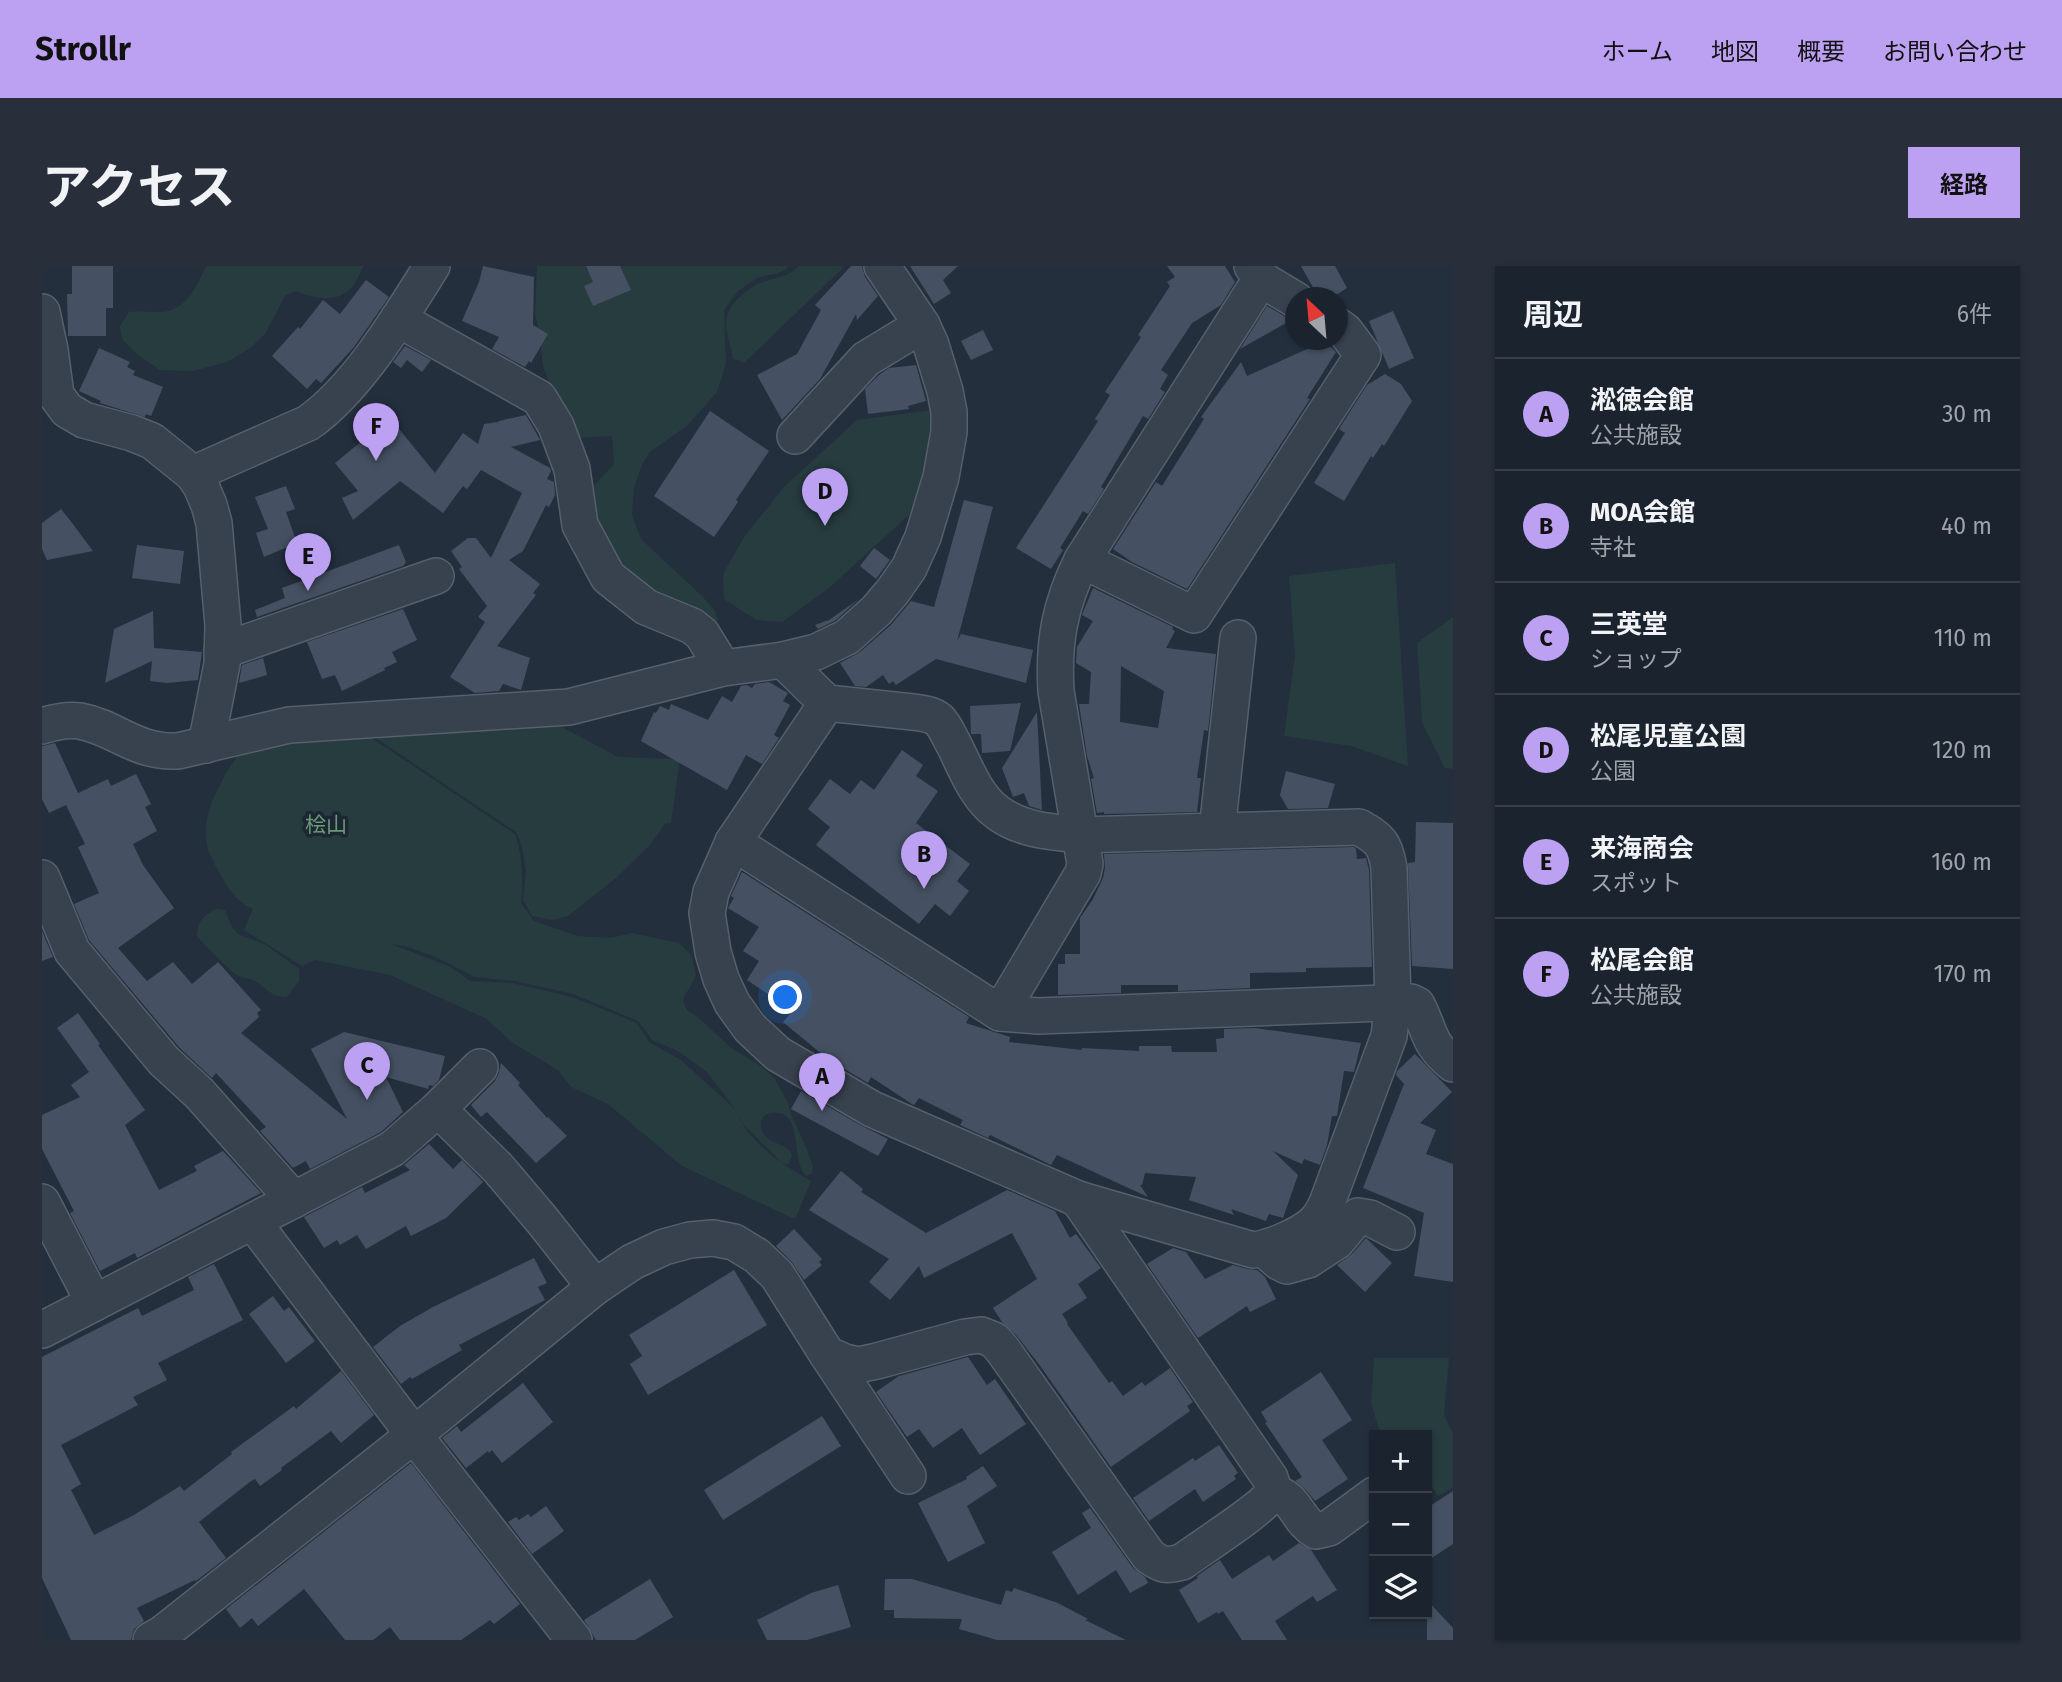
<!DOCTYPE html>
<html lang="ja">
<meta charset="utf-8">
<style>
body{margin:0;font-family:"Fira Sans","Noto Sans JP",sans-serif;background:#282f3a;color:#f1f3f6}
.controls{position:absolute;right:21px;bottom:21px;display:grid;overflow:hidden;border-radius:0px;box-shadow:0 2px 5px #0004}
.controls button{width:63px;height:63px;display:grid;place-items:center;padding:0;border:0;border-bottom:2px solid #39404a;background:#1b232e;color:#f1f3f6;font:35px sans-serif}
.compass{position:absolute;left:1243px;top:21px;width:63px;height:63px;border-radius:50%;background:#1b232e;box-shadow:0 2px 5px #0004;rotate:334deg}
.you{position:absolute;left:744px;top:732px;width:24px;height:24px;margin:-18px;border:5px solid #fff;border-radius:50%;background:#1a73e8;box-shadow:0 0 0 10px #1a73e833}
.badge{display:grid;place-items:center;width:46px;height:46px;border-radius:50%;background:#bca0f2;color:#111;font-size:23px;font-weight:700}
.pin{position:absolute;translate:-50% -58px;filter:drop-shadow(0 2px 4px #0008)}
.pin::after{content:'';position:absolute;top:37px;width:24px;height:21px;background:inherit;clip-path:polygon(0 0,100% 0,50% 100%)}
.list{margin:0;padding:0;list-style:none}
h2{display:flex;justify-content:space-between;align-items:center;height:91px;margin:0;padding:0 28px;font-size:30px}
h2 small{font-size:23px;font-weight:400;color:#a0a4aa}
.list li{display:grid;grid-template-columns:46px 1fr auto;gap:21px;align-items:center;box-sizing:border-box;height:112px;padding:0 28px;border-top:2px solid #39404a}
.list b{display:block;font-size:26px;white-space:nowrap}
.list p{margin:0;font-size:23px;white-space:nowrap;color:#a0a4aa}
.list em{font-size:23px;font-style:normal;color:#a0a4aa}
.icon{flex:none;width:38px;height:38px;fill:none;stroke:currentColor;stroke-width:2;stroke-linecap:round;stroke-linejoin:round}
.map{position:relative;flex:none;width:1411px;height:1374px;overflow:hidden;border-radius:0px}
header{display:flex;align-items:center;gap:42px;box-sizing:border-box;height:98px;padding:0 35px;background:#bca0f2;color:#111}
header strong{font-size:33px}
nav{display:flex;gap:38px;margin-inline-start:auto;font-size:24px}
.intro{display:flex;align-items:center;justify-content:space-between;box-sizing:border-box;height:168px;padding:0 42px}
h1{margin:0;font-size:49px}
.button{padding:18px 32px;border-radius:0px;background:#bca0f2;color:#111;font-size:24px;font-weight:700}
main{display:flex;gap:42px;padding:0 42px}
aside{flex:1;background:#1b232e;border-radius:0px;box-shadow:0 2px 5px #0004}
.map>svg:first-child{display:block}
.green{fill:#263c3f;fill-rule:evenodd}
.building{fill:#455162;fill-rule:evenodd}
.lines{fill:none;stroke-linecap:round;stroke-linejoin:round}
.minor-casing{stroke:#565f6c;stroke-width:38}
.minor{stroke:#38414e;stroke-width:35}
.labels{text-anchor:middle;stroke-width:7;stroke-linejoin:round;paint-order:stroke}
.park-label{font-size:21px;fill:#6b9a76;stroke:#1d2633}
</style>
<header>
<strong>Strollr</strong>
<nav><a>ホーム</a><a>地図</a><a>概要</a><a>お問い合わせ</a></nav>
</header>
<div class="intro"><h1>アクセス</h1><a class="button">経路</a></div>
<main>
<div class="map">
<svg width="1411" height="1374" viewBox="0 0 1411 1374">
<rect width="100%" height="100%" fill="#242f3e"/>
<!-- green -->
<g class="green">
<path d="M 164,0 L 322,0 C 318,6 315,14 311,20 C 297,38 272,33 254,25 L 243,30 L 223,68 L 207,83 L 185,96 L 151,105 L 118,104 L 96,89 L 80,73 L 78,60 L 87,46 C 97,45 104,46 115,46 C 142,48 155,21 164,0 Z"/>
<path d="M 495,0 L 746,0 L 745,3 L 736,7 L 715,12 L 696,25 L 682,44 L 684,98 L 675,126 L 646,159 L 608,186 L 600,198 L 592,222 L 590,249 L 599,273 L 661,331 L 673,345 L 676,354 L 671,359 C 642,343 579,312 564,283 C 556,266 551,245 545,226 L 572,199 L 570,170 L 533,172 L 509,121 L 501,100 L 498,72 L 493,48 Z"/>
<path d="M 756,0 L 803,0 L 702,97 L 691,93 C 689,82 685,71 684,60 C 683,38 708,19 727,14 C 738,10 749,10 756,0 Z"/>
<polygon points="897,143 893,183 867,249 787,322 740,356 714,354 682,333 681,308 702,271 743,220 815,154"/>
<polygon points="1353,297 1366,500 1309,480 1242,470 1253,390 1247,310"/>
<polygon points="1411,351 1411,503 1403,502 1380,456 1375,377"/>
<polygon points="434,452 518,460 576,491 638,493 629,557 623,558 608,579 574,612 526,650 510,654 490,650 481,634 484,606 480,581 474,566 331,470"/>
<path d="M 307,463 L 331,473 L 473,568 C 481,592 481,612 479,637 L 492,655 L 536,670 L 568,672 L 590,667 L 637,677 L 650,690 L 654,709 L 648,722 L 643,728 L 641,735 L 645,744 L 657,752 L 689,782 L 719,800 L 733,813 L 746,837 L 749,848 L 764,881 L 771,901 L 770,907 L 765,910 C 747,895 764,842 729,847 C 721,848 717,855 719,862 C 723,880 743,874 750,889 L 746,899 L 740,897 L 701,858 L 695,847 C 708,878 741,899 769,915 L 754,951 L 750,952 L 640,900 L 566,838 L 529,821 L 516,804 L 471,777 L 445,753 L 348,709 L 273,694 L 260,700 L 202,664 L 211,643 C 199,639 187,625 181,613 C 176,604 169,593 166,583 C 157,549 179,514 198,486 ZM 349,678 L 363,680 L 394,691 L 433,711 L 473,715 L 531,728 L 596,755 L 610,774 L 636,785 L 665,806 L 693,843 L 639,794 L 607,776 L 595,757 L 530,731 L 470,717 L 428,715 L 409,701 Z"/>
<path d="M 174,643 L 183,644 L 190,661 L 196,668 L 224,679 L 257,703 L 257,715 L 245,731 C 229,732 223,720 211,714 C 206,712 200,712 195,709 C 184,701 164,680 155,670 C 156,655 161,649 174,643 Z"/>
<polygon points="1332,1092 1407,1092 1402,1149 1411,1168 1411,1222 1396,1230 1385,1213 1385,1169 1354,1169 1337,1163 1329,1137"/>
</g>
<!-- building -->
<g class="building">
<polygon points="30,0 71,0 71,42 64,42 64,70 26,70 25,28 30,28"/>
<polygon points="441,0 492,11 491,59 506,68 489,97 487,95 483,101 450,83 457,71 420,55 437,16"/>
<polygon points="544,0 578,0 589,24 551,40 542,20 551,16"/>
<polygon points="809,0 820,0 823,11 836,30 815,54 814,48 778,113 740,154 715,109 755,88 779,44 773,39"/>
<polygon points="868,0 916,0 901,14 909,27 892,38"/>
<polygon points="1125,0 1183,0 1193,16 1179,39 1150,57 1119,104 1126,109 1118,123 1123,126 1106,153 1101,150 1059,221 1062,223 1046,248 1041,245 1018,282 1021,284 1009,303 974,282 1056,155 1053,153 1068,129 1063,126 1099,71 1096,69 1128,20 1125,16 1133,11"/>
<polygon points="1259,0 1293,0 1305,22 1289,32 1277,32"/>
<polygon points="324,14 347,31 312,81 279,117 274,113 265,123 230,90 256,61 258,63 281,34 298,48"/>
<polygon points="1225,40 1244,51 1244,57 1198,83"/>
<polygon points="1351,45 1372,92 1347,103 1327,55"/>
<polygon points="941,64 951,84 929,94 919,75"/>
<polygon points="1283,75 1294,86 1265,132 1268,133 1145,323 1090,296 1071,283 1114,216 1120,220 1162,153 1159,151 1199,96 1205,110"/>
<polygon points="363,80 389,94 380,106 365,94 359,102 351,96"/>
<polygon points="57,82 88,96 85,101 93,105 91,109 121,121 109,150 104,148 103,151 58,137 59,135 37,125"/>
<polygon points="874,99 884,135 866,140 867,143 826,148 823,123 837,109 847,102"/>
<polygon points="1343,108 1359,118 1370,135 1342,180 1340,178 1331,192 1329,190 1302,235 1272,217 1303,167 1297,163 1325,119"/>
<polygon points="668,145 727,185 694,234 696,236 672,271 612,230"/>
<polygon points="484,149 498,174 469,181 508,202 509,205 505,213 512,216 513,229 507,241 504,239 481,285 467,294 498,318 491,327 494,329 455,380 488,392 479,424 461,418 457,425 433,427 408,411 443,356 436,351 445,340 417,303 420,301 409,285 426,272 434,272 449,292 480,227 439,204 425,223 421,220 401,247 358,215 311,254 300,232 316,225 293,197 348,152 393,207 421,167 436,178 442,158 456,156 457,155"/>
<polygon points="244,220 253,243 244,246 255,277 222,291 214,267 226,263 213,231"/>
<polygon points="922,234 951,241 915,375 919,368 991,384 984,417 894,393 854,419 851,415 847,418 841,409 824,421 813,420 798,397 818,386 849,359 869,335 892,341"/>
<polygon points="19,243 27,253 51,285 5,294 0,283 0,257"/>
<polygon points="95,279 142,285 138,318 90,312"/>
<polygon points="357,279 364,296 361,300 215,351 213,344 243,332 240,322"/>
<polygon points="832,282 848,294 834,313 818,300"/>
<path d="M 1051,322 L 1131,361 L 1130,363 L 1133,365 L 1124,382 L 1174,388 L 1166,465 L 1162,464 L 1155,512 L 1159,512 L 1155,546 L 1062,548 L 1062,546 L 1055,547 L 1049,513 L 1052,512 L 1045,490 L 1037,438 L 1047,438 L 1049,406 L 1034,397 L 1035,381 L 1051,355 L 1040,349 ZM 1079,400 L 1122,425 L 1116,462 L 1078,456 Z"/>
<polygon points="817,333 794,354 776,363 773,359 787,354"/>
<polygon points="361,343 375,374 350,386 355,396 342,402 343,404 300,425 293,409 280,413 265,376"/>
<polygon points="111,345 112,382 160,386 156,414 125,417 108,415 110,395 63,417 72,363"/>
<polygon points="221,392 225,409 197,417 200,399"/>
<polygon points="727,416 746,427 741,435 748,439 732,469 737,472 720,498 704,489 685,524 599,475 612,446 614,447 618,440 627,444 629,438 666,454 680,430 690,436 699,420 705,419 710,422 713,418"/>
<polygon points="979,437 968,485 940,487 939,468 929,468 928,440"/>
<polygon points="995,446 1000,544 987,540 982,527 971,531 960,502"/>
<polygon points="13,477 36,527 66,513 69,520 94,508 109,538 103,541 115,565 91,578 101,599 132,642 76,682 105,715 131,696 150,718 176,696 219,744 215,747 217,751 199,767 305,853 269,783 302,766 403,790 397,814 391,820 387,819 386,823 344,811 361,846 339,866 268,903 264,895 251,902 218,865 224,861 174,807 170,812 137,781 47,674 32,638 57,627 36,581 43,578 24,539 7,547 0,533 0,480"/>
<polygon points="860,484 881,499 874,510 896,525 874,557 928,598 915,615 927,625 908,650 893,638 877,658 774,579 788,561 766,543 788,513 808,528 819,514 832,524"/>
<polygon points="1244,505 1293,518 1286,542 1246,543 1238,529"/>
<polygon points="1374,556 1411,557 1411,703 1370,700 1366,597 1373,596"/>
<polygon points="1312,581 1314,583 1315,593 1324,592 1327,604 1330,701 1264,702 1264,706 1208,707 1208,722 1136,725 1136,719 1079,719 1079,727 1016,729 1016,698 1023,698 1023,688 1038,688 1038,652 1051,633 1061,612 1063,602 1062,588"/>
<polygon points="700,606 927,751 924,757 968,771 967,776 1040,784 1040,782 1097,785 1097,780 1129,780 1130,786 1175,786 1174,773 1182,772 1182,763 1213,762 1319,777 1312,806 1302,805 1295,850 1290,850 1285,879 1278,899 1262,893 1260,898 1231,885 1256,909 1241,952 1227,948 1224,955 1189,943 1192,949 1147,934 1154,911 1103,907 1100,919 1098,919 1106,931 1015,889 1009,899 948,869 946,872 918,859 921,854 877,832 872,839 870,838 829,811 826,817 787,794 741,756 751,745 705,714 717,695 701,685 717,661 686,642 692,632 689,630"/>
<polygon points="0,665 11,691 0,695"/>
<polygon points="36,747 58,778 56,779 103,844 83,859 117,924 155,905 152,900 181,885 219,927 95,992 93,987 58,1005 28,947 32,945 0,883 0,849 38,831 29,819 47,806 15,762"/>
<polygon points="1373,788 1410,826 1378,857 1394,864 1384,888 1411,898 1411,1016 1372,1010 1382,947 1321,922 1362,818 1354,809 1355,805"/>
<polygon points="459,797 478,817 476,819 505,852 506,851 525,870 494,897 445,846 439,851 429,839 453,815 457,807"/>
<polygon points="759,825 820,860 846,873 836,890 749,843"/>
<polygon points="387,878 411,903 420,894 441,916 404,952 369,970 364,960 324,983 315,969 298,979 295,974 282,982 262,951 320,921 323,927 368,904 362,899"/>
<polygon points="799,905 821,923 819,926 884,967 965,924 1013,945 1028,972 1034,968 1059,1002 1036,1018 1045,1032 1020,1048 1026,1057 1025,1058 1067,1117 1070,1115 1081,1130 1100,1116 1103,1120 1128,1102 1151,1136 1145,1140 1148,1145 1069,1201 999,1101 975,1070 960,1056 951,1042 995,1013 970,967 882,1012 877,1000 848,1034 827,1016 847,993 767,944"/>
<polygon points="752,963 780,993 777,996 780,999 762,1014 749,995 734,980"/>
<polygon points="1324,972 1350,997 1323,1026 1295,999 1310,988"/>
<polygon points="1131,982 1144,986 1163,1013 1191,999 1205,1003 1215,1004 1223,1011 1234,1033 1208,1046 1205,1040 1156,1072 1105,998"/>
<polygon points="492,992 505,1017 496,1021 503,1034 417,1079 420,1084 370,1113 368,1111 359,1118 331,1081 358,1060 391,1041"/>
<polygon points="172,998 201,1054 116,1097 125,1114 91,1131 96,1139 19,1179 39,1218 29,1224 52,1269 92,1249 138,1220 142,1225 190,1188 189,1186 252,1140 254,1143 299,1105 332,1149 299,1177 289,1165 239,1202 240,1204 218,1220 213,1213 209,1215 157,1256 184,1292 154,1315 153,1314 95,1342 102,1355 92,1363 89,1374 29,1374 0,1312 0,1091 96,1042 100,1050 152,1024 146,1011"/>
<polygon points="692,1004 725,1059 606,1129 588,1098 600,1090 587,1069"/>
<polygon points="231,1030 242,1045 247,1041 273,1075 244,1097 207,1048"/>
<polygon points="926,1091 945,1119 953,1113 984,1158 938,1189 920,1162 891,1182 877,1163 865,1171 834,1126 857,1110"/>
<polygon points="1279,1106 1310,1154 1280,1174 1306,1213 1273,1235 1264,1224 1253,1215 1260,1211 1223,1157 1225,1156 1219,1146"/>
<polygon points="481,1117 511,1156 460,1197 450,1184 447,1187 446,1185 424,1202 400,1172 415,1160 419,1166"/>
<polygon points="780,1150 799,1180 681,1254 662,1224"/>
<polygon points="1177,1179 1196,1207 1192,1210 1194,1213 1161,1236 1153,1223 1107,1255 1091,1232 1151,1192 1153,1195"/>
<polygon points="369,1197 478,1338 452,1358 448,1354 419,1374 358,1374 348,1361 331,1374 303,1374 262,1323 216,1360 210,1352 198,1362 184,1343"/>
<polygon points="941,1200 955,1220 925,1240 943,1277 906,1296 876,1237 925,1213 924,1211"/>
<polygon points="1411,1225 1411,1278 1385,1295 1385,1242"/>
<polygon points="504,1240 522,1265 490,1288 466,1256 474,1251 477,1254 486,1248 489,1251"/>
<polygon points="1048,1242 1091,1302 1103,1311 1106,1317 1088,1327 1074,1304 1036,1329 1010,1286 1049,1262 1054,1270 1040,1247"/>
<polygon points="1257,1277 1269,1284 1295,1324 1275,1336 1271,1330 1233,1355 1245,1374 1200,1374 1181,1345 1176,1348 1175,1346 1156,1357 1137,1324 1156,1312 1155,1310 1178,1294 1190,1313 1227,1289 1231,1295"/>
<polygon points="608,1313 631,1351 593,1374 554,1374 542,1354"/>
<polygon points="843,1313 870,1313 959,1339 964,1324 970,1326 972,1322 1016,1337 1046,1353 1043,1354 1084,1374 955,1374 917,1363 920,1353 852,1352 852,1344 842,1344"/>
<polygon points="796,1319 809,1361 765,1374 725,1374 715,1354 769,1327"/>
<polygon points="1385,1334 1411,1362 1411,1374 1385,1374"/>
</g>
<g class="lines">
<defs>
<g id="minor">
<polyline points="1210,0 1219,13 1254,34"/>
<polyline points="0,46 8,84 14,129 25,144 42,154 90,167 110,175 151,208 159,220 167,239 172,257 181,359 180,398 164,479"/>
<polyline points="356,53 497,132 514,160 530,203 538,259 566,311 604,341 650,360 660,368 681,402"/>
<polyline points="753,170 824,93 880,59"/>
<path d="M 151,208 L 266,157 C 315,123 358,51 390,0"/>
<polyline points="1040,294 1152,349 1321,89 1303,65 1296,60"/>
<polyline points="180,385 394,310"/>
<path d="M 741,394 L 785,437 L 871,446 C 880,447 890,448 897,454 C 903,460 907,470 911,477 C 923,500 933,530 955,546 C 978,564 1009,566 1038,569 L 1317,561 C 1338,573 1343,577 1347,602 L 1351,736 L 1347,770 L 1285,937 C 1282,944 1278,951 1273,956 C 1260,969 1228,982 1211,984 L 1036,933 L 830,843 L 736,788 L 708,762 L 690,737 L 679,713 L 671,686 L 665,647 L 669,626 L 691,576 L 785,437"/>
<path d="M 0,460 C 12,456 25,453 38,455 C 75,462 93,487 136,485 L 247,459 L 527,441 L 681,402 L 741,394 L 774,386 L 805,371 L 835,344 L 851,325 L 867,302 L 881,271 L 899,211 L 907,166 L 907,146 L 903,125 L 889,79 L 880,59 L 840,0"/>
<polyline points="1175,565 1196,372"/>
<path d="M 691,576 L 958,747 L 996,750 L 1369,736 L 1375,739 C 1389,766 1385,777 1411,798"/>
<polyline points="0,612 30,685 122,795 157,827 252,934"/>
<path d="M 958,747 L 1041,607 L 1043,598 L 1014,425 C 1011,376 1018,338 1040,294 L 1219,13"/>
<polyline points="396,843 456,902 500,954 553,1021"/>
<polyline points="0,936 52,1037"/>
<polyline points="211,956 372,1169 532,1374"/>
<polyline points="1222,983 1237,996 1245,1000 1266,994 1295,975 1316,950 1328,952 1355,966"/>
<polyline points="0,1064 350,883 396,843 438,801"/>
<polyline points="785,1088 866,1210"/>
<path d="M 1230,1226 C 1257,1233 1253,1253 1274,1265 L 1287,1262 L 1332,1229"/>
<path d="M 109,1374 L 120,1368 L 372,1169 L 553,1021 L 590,996 L 622,981 L 648,974 L 671,972 L 692,976 L 715,990 L 735,1009 L 785,1088 L 803,1096 L 816,1099 L 835,1095 L 923,1071 L 939,1069 L 952,1074 L 960,1083 L 1107,1290 C 1121,1300 1124,1300 1140,1296 C 1156,1284 1223,1241 1229,1228 C 1232,1222 1230,1218 1228,1212 L 1036,933"/>
</g>
</defs>
<!-- minor casing -->
<use href="#minor" class="minor-casing"/>
<!-- minor -->
<use href="#minor" class="minor"/>
</g>
<g class="labels">
<!-- park labels -->
<g class="park-label">
<text x="284" y="566">桧山</text>
</g>
</g>
</svg>
<div class="controls">
<button>+</button>
<button>−</button>
<button><svg class="icon" aria-label="layers" viewBox="0 0 24 24"><path d="M12 4l9 5-9 5-9-5zM3 14l9 5 9-5"/></svg></button>
</div>
<svg class="compass" viewBox="-18 -18 36 36"><path d="M0-13l5 13h-10z" fill="#e53935"/><path d="M0 13l5-13h-10z" fill="#a0a4aa"/></svg>
<div class="you"></div>
<div class="pin badge" style="left:780px;top:845px">A</div>
<div class="pin badge" style="left:882px;top:623px">B</div>
<div class="pin badge" style="left:325px;top:834px">C</div>
<div class="pin badge" style="left:783px;top:260px">D</div>
<div class="pin badge" style="left:266px;top:325px">E</div>
<div class="pin badge" style="left:334px;top:195px">F</div>
</div>
<aside>
<h2>周辺<small>6件</small></h2>
<ul class="list">
<li><span class="badge">A</span><div><b>淞徳会館</b><p>公共施設</p></div><em>30 m</em></li>
<li><span class="badge">B</span><div><b>MOA会館</b><p>寺社</p></div><em>40 m</em></li>
<li><span class="badge">C</span><div><b>三英堂</b><p>ショップ</p></div><em>110 m</em></li>
<li><span class="badge">D</span><div><b>松尾児童公園</b><p>公園</p></div><em>120 m</em></li>
<li><span class="badge">E</span><div><b>来海商会</b><p>スポット</p></div><em>160 m</em></li>
<li><span class="badge">F</span><div><b>松尾会館</b><p>公共施設</p></div><em>170 m</em></li>
</ul>
</aside>
</main>
